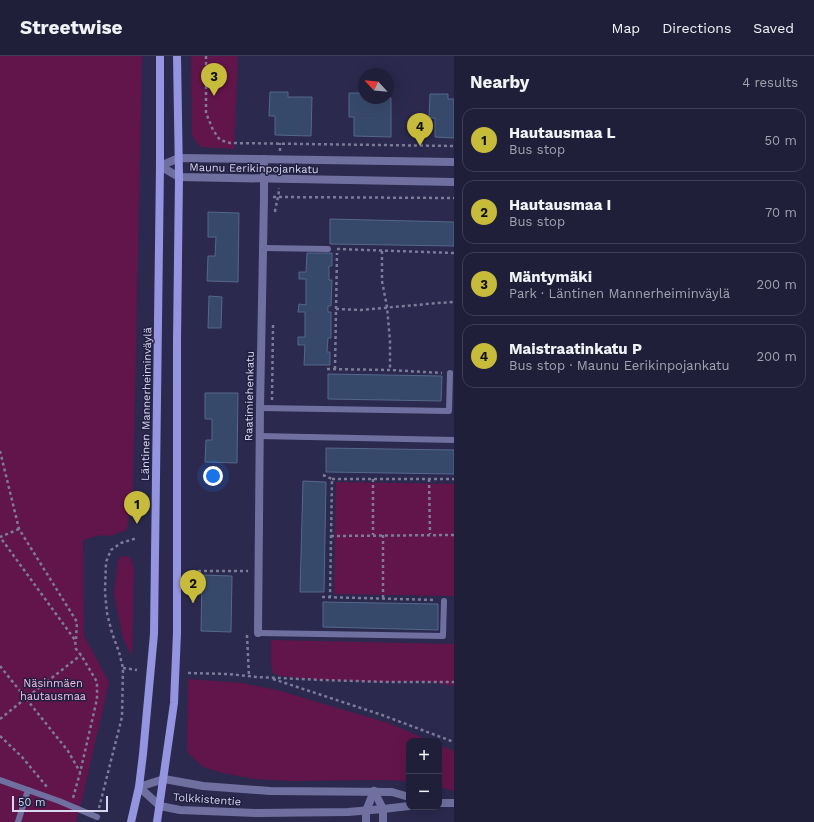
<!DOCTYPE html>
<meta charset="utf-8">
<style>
body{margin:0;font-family:"Work Sans",sans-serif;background:#282742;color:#f1f3f6}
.controls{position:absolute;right:12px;bottom:12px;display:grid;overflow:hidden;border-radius:8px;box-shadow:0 4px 16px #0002}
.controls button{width:36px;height:36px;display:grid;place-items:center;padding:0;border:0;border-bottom:1px solid #3d3d54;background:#201f3a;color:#f1f3f6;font:20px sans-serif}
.compass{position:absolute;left:358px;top:12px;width:36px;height:36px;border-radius:50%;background:#201f3a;box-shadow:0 4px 16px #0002;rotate:296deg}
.scale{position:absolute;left:12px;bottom:10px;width:96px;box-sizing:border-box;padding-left:4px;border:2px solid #d7d8ef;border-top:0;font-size:11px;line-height:14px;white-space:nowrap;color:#d7d8ef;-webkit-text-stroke:3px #211f42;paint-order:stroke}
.you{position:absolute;left:213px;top:420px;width:14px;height:14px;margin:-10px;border:3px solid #fff;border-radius:50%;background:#1a73e8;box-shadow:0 0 0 6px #1a73e833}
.badge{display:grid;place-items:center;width:26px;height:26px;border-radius:50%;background:#c7bb3b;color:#111;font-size:13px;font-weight:700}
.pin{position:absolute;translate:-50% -33px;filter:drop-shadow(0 1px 2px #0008)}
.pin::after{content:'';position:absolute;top:21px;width:14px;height:12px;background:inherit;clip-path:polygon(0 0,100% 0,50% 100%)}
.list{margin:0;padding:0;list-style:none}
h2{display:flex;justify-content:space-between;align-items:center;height:52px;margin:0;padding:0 16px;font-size:17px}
h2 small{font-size:13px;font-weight:400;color:#a2a2af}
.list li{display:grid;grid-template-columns:26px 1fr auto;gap:12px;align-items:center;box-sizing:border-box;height:64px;margin:0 8px 8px;padding:0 8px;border:1px solid #3d3d54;border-radius:12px}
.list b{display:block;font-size:15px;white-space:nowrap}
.list p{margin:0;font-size:13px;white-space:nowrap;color:#a2a2af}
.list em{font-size:13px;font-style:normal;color:#a2a2af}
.map{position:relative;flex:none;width:454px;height:766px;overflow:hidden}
header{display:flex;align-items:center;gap:24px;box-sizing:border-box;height:56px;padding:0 20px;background:#201f3a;border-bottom:1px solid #3d3d54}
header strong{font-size:19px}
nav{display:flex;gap:22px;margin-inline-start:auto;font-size:14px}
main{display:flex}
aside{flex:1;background:#201f3a}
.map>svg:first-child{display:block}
.green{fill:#62154a}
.building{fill:#37496b;stroke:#55678c}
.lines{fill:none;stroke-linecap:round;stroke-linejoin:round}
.path{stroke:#7c7b99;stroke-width:2.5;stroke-dasharray:3 3;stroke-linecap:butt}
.service{stroke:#7070a0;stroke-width:6}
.minor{stroke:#7070a0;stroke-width:8}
.tertiary{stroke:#7070a0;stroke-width:8}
.secondary{stroke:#9594e0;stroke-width:8}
.labels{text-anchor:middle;stroke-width:3;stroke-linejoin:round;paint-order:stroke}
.street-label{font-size:11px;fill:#d7d8ef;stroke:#211f42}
.park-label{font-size:11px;fill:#f7bedf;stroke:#211f42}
</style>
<header>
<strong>Streetwise</strong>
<nav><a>Map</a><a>Directions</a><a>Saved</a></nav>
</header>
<main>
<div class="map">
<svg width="454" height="766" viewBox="0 0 454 766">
<rect width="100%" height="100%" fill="#2b294d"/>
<!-- green -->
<g class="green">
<polygon points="0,0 142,0 133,434 127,474 110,480 101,479 83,484 84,580 109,626 81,748 76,766 0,766"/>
<polygon points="191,0 238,0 234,93 201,91 196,86 192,79"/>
<polygon points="336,426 454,428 454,540 334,538"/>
<polygon points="122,500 130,501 134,513 132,600 123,582 114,538 118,505"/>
<polygon points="271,584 454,588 454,630 426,625 388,626 322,624 279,620 273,617 271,609"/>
<polygon points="188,623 242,627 277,634 388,667 431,685 409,685 409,725 376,724 291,725 254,723 223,717 203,711 187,696"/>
<polygon points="439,689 454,695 454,735 439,731"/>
</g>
<!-- building -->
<g class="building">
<polygon points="270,36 288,36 288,41 312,41 311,80 275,79 275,60 269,60"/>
<polygon points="349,37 364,37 364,42 391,42 391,81 354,80 354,61 349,61"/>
<polygon points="430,38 448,38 448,43 454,43 454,82 435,81 435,62 429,62"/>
<polygon points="208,156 239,157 238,226 207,225 208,200 215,200 216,181 208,181"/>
<polygon points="330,163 454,166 454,190 330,188"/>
<polygon points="307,197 332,197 332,210 329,210 329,224 332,224 331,250 328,250 328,256 331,256 331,282 328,282 327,296 330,296 330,309 304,309 305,289 298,289 298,281 305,281 305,256 298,256 299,248 306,249 306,223 299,223 299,216 306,216"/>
<polygon points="209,240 222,241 221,272 208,272"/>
<polygon points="328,318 442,320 441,345 328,343"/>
<polygon points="205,337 238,337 237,407 205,406 206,384 212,384 212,363 205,363"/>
<polygon points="326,392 454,394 454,418 326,416"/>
<polygon points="303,425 326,426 324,536 300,536"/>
<polygon points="202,519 232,520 231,576 201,575"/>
<polygon points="323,546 438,548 438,574 323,571"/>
</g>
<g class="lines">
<!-- path -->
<g class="path">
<polyline points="206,0 206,57 213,74 220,84 230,87 454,90"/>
<polyline points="280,95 280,87"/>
<polyline points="273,141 454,142"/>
<path d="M 275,156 C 276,147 279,141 279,132"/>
<polyline points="337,193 454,197"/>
<polyline points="382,195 382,225 387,251 390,285 390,314"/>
<polyline points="336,253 361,254 438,247 454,246"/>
<polyline points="327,313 390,314 442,317"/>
<polyline points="335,313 337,197"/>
<polyline points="272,344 273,269"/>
<polyline points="0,395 19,473 77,566 76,583"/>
<polyline points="323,419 332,423 330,541"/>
<polyline points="332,423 454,423"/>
<polyline points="373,423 373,479"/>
<polyline points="429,423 430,478"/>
<polyline points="19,473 0,481 75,584 76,593 81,599 97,626 97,643 80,717 73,742"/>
<polyline points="383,479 383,542"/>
<polyline points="331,480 454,479"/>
<polyline points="322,541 436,544"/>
<polyline points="193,547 194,515 248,515"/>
<polyline points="247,579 249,620"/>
<polyline points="0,610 68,695 80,716"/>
<polyline points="123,612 137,614"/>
<polyline points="188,617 228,618 257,621 322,624 388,626 454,626"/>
<polyline points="273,623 382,659 454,686"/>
<polyline points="0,663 26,642 81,599"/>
<polyline points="0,680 22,701 47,731"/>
<polyline points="99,752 122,661 123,612 119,596 112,577 107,557 105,536 106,506 111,494 121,487 137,482"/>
</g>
<!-- service -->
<g class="service">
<polyline points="263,192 328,193"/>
<polyline points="260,352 449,355 450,317"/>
<polyline points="259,380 454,384"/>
<polyline points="258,577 443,580 444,545"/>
<polyline points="0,724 59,745 97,761"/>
<polyline points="18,766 28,734"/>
</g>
<!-- minor -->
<polyline class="minor" points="258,577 260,352 264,141 264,103"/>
<!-- tertiary -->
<g class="tertiary">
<polyline points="160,110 179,121 454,126"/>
<polyline points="160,110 179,102 454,106"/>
<polyline points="374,735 383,753 383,766"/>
<polyline points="409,741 392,736 270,735 203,730 164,723 139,731 160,750 180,754 257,757 348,756 383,753 409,750"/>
<polyline points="439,747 454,747"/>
<polyline points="366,766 366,755 374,735"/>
</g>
<!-- secondary -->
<g class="secondary">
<polyline points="131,766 139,731 143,698 154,578 160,110 160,0"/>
<polyline points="157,766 174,647 177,577 177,285 179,121 177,0"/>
</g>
</g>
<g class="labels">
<!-- street labels -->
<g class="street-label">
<text transform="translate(254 112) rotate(1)" y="4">Maunu Eerikinpojankatu</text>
<text transform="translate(249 340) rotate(-89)" y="4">Raatimiehenkatu</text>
<text transform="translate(146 348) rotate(-89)" y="4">Läntinen Mannerheiminväylä</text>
<text transform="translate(207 743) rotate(4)" y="4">Tolkkistentie</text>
</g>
<!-- park labels -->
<g class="park-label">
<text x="53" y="631">Näsinmäen<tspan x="53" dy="13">hautausmaa</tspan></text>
</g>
</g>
</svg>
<div class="controls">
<button>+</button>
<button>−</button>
</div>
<svg class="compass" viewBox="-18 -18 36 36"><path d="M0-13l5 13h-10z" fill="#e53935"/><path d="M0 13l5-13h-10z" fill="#a2a2af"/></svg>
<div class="scale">50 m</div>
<div class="you"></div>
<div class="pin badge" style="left:137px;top:468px">1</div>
<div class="pin badge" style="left:193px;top:547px">2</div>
<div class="pin badge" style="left:214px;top:40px">3</div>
<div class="pin badge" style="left:420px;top:90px">4</div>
</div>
<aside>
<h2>Nearby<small>4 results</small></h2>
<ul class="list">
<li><span class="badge">1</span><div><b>Hautausmaa L</b><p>Bus stop</p></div><em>50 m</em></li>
<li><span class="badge">2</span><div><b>Hautausmaa I</b><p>Bus stop</p></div><em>70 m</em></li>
<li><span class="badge">3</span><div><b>Mäntymäki</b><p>Park · Läntinen Mannerheiminväylä</p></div><em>200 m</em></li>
<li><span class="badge">4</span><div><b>Maistraatinkatu P</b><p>Bus stop · Maunu Eerikinpojankatu</p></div><em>200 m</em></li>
</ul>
</aside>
</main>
